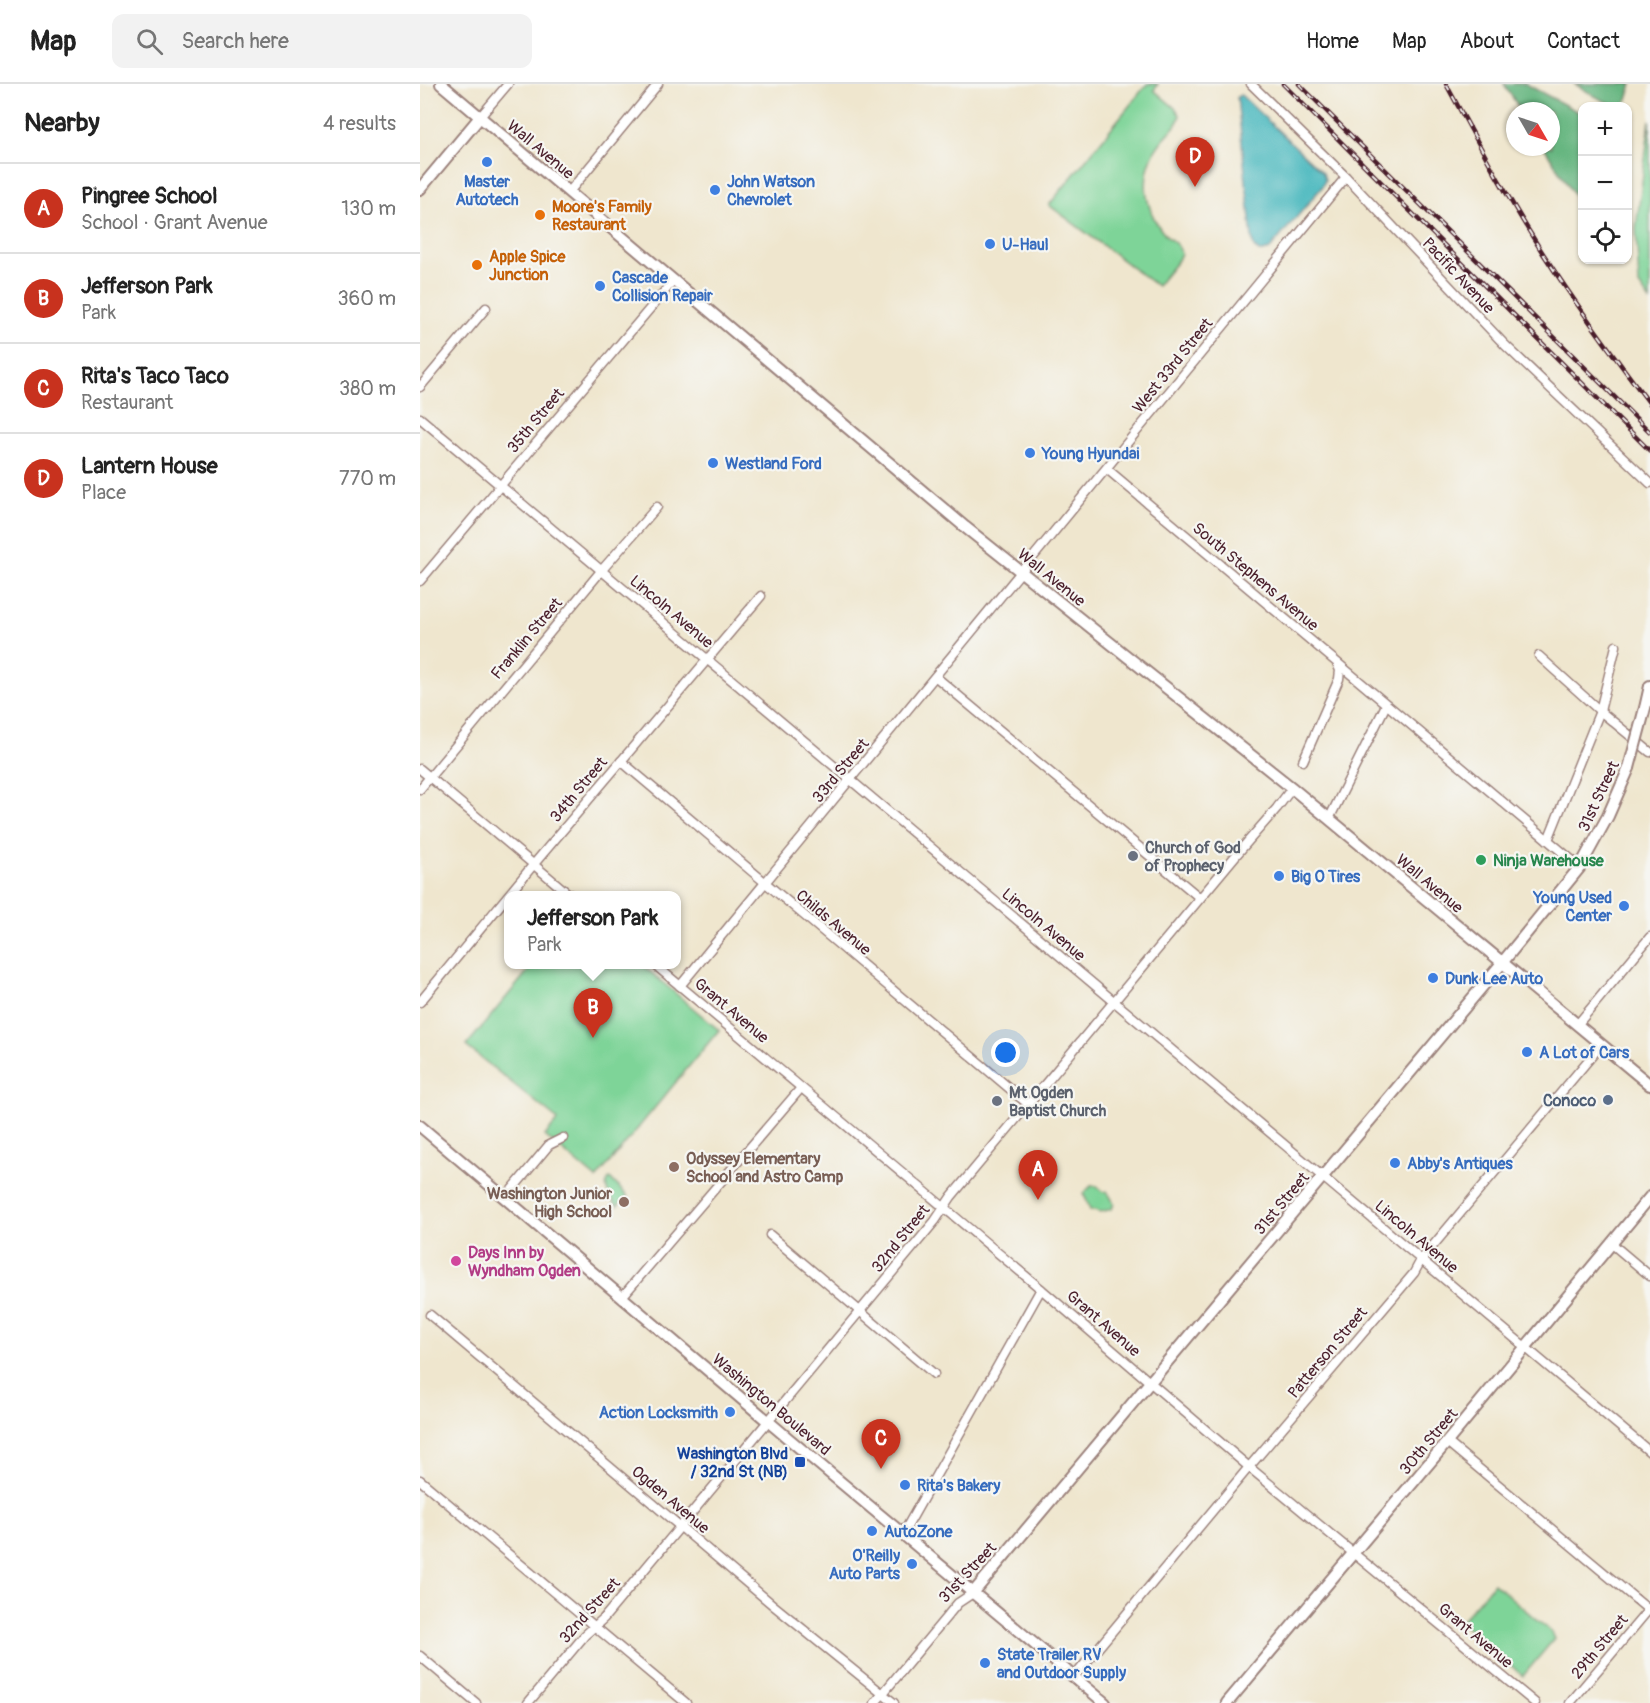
<!DOCTYPE html>
<meta charset="utf-8">
<style>
body{margin:0;font-family:Pangolin,sans-serif;background:#f2f2f2;color:#222}
.controls{position:absolute;right:18px;top:18px;display:grid;overflow:hidden;border-radius:12px;box-shadow:0 2px 4px #0004}
.controls button{width:54px;height:54px;display:grid;place-items:center;padding:0;border:0;border-bottom:2px solid #e0e0e0;background:#fff;color:#222;font:30px sans-serif}
.compass{position:absolute;left:1086px;top:18px;width:54px;height:54px;border-radius:50%;background:#fff;box-shadow:0 2px 4px #0004;rotate:129deg}
.you{position:absolute;left:586px;top:969px;width:21px;height:21px;margin:-15px;border:4px solid #fff;border-radius:50%;background:#1a73e8;box-shadow:0 0 0 9px #1a73e833}
.badge{display:grid;place-items:center;width:39px;height:39px;border-radius:50%;background:#c8321e;color:#fff;font-size:20px;font-weight:700}
.pin{position:absolute;translate:-50% -50px;filter:drop-shadow(0 2px 3px #0008)}
.pin::after{content:'';position:absolute;top:32px;width:21px;height:18px;background:inherit;clip-path:polygon(0 0,100% 0,50% 100%)}
.popup{position:absolute;left:84px;top:807px;width:177px;height:78px;box-sizing:border-box;display:grid;place-content:center;border-radius:12px;background:#fff;filter:drop-shadow(0 2px 4px #0005);font-size:20px;white-space:nowrap;color:#767676}
.popup b{font-size:22px;color:#222}
.popup::after{content:'';position:absolute;left:50%;top:100%;margin-left:-12px;border:12px solid transparent;border-top-color:#fff}
.list{margin:0;padding:0;list-style:none}
h2{display:flex;justify-content:space-between;align-items:center;height:78px;margin:0;padding:0 24px;font-size:26px}
h2 small{font-size:20px;font-weight:400;color:#767676}
.list li{display:grid;grid-template-columns:39px 1fr auto;gap:18px;align-items:center;box-sizing:border-box;height:90px;padding:0 24px;border-top:2px solid #e0e0e0}
.list b{display:block;font-size:22px;white-space:nowrap}
.list p{margin:0;font-size:20px;white-space:nowrap;color:#767676}
.list em{font-size:20px;font-style:normal;color:#767676}
.icon{flex:none;width:33px;height:33px;fill:none;stroke:currentColor;stroke-width:2;stroke-linecap:round;stroke-linejoin:round}
.map{position:relative;flex:none;width:1230px;height:1619px;overflow:hidden}
header{display:flex;align-items:center;gap:36px;box-sizing:border-box;height:84px;padding:0 30px;background:#fff;border-bottom:2px solid #e0e0e0}
header strong{font-size:28px}
nav{display:flex;gap:33px;margin-inline-start:auto;font-size:21px}
.search{width:420px;height:54px;background:#f2f2f2;display:flex;align-items:center;gap:15px;box-sizing:border-box;padding:0 21px;border-radius:12px;color:#767676;font-size:22px}
main{display:flex}
aside{flex:1;background:#fff}
.map>svg:first-child{display:block}
.green{fill:#7ed498;stroke:#647a62;stroke-width:1.5}
.forest{fill:#66b680;stroke:#586a56;stroke-width:1.5}
.water{fill:#48b8be;stroke:#496c74;stroke-width:1.5}
.lines{fill:none;stroke-linecap:round;stroke-linejoin:round}
.minor-casing{stroke:#9c827c;stroke-width:11}
.major-casing{stroke:#9c827c;stroke-width:14}
.minor{stroke:#fff;stroke-width:8}
.major{stroke:#fff;stroke-width:10}
.rail-casing{stroke:#4a1f2b;stroke-width:4.5}
.rail{stroke:#f6f6f2;stroke-width:2;stroke-dasharray:7;stroke-linecap:butt}
.major-bridge-casing{stroke:#9c827c;stroke-width:14;stroke-linecap:butt}
.major-bridge{stroke:#fff;stroke-width:10}
.shop-dot{fill:#3f7fe0;stroke:#f6f6f2;stroke-width:2}
.food-dot{fill:#e8710a;stroke:#f6f6f2;stroke-width:2}
.worship-dot{fill:#6b7280;stroke:#f6f6f2;stroke-width:2}
.leisure-dot{fill:#2e9e5b;stroke:#f6f6f2;stroke-width:2}
.service-dot{fill:#5c6f8a;stroke:#f6f6f2;stroke-width:2}
.education-dot{fill:#8d6e63;stroke:#f6f6f2;stroke-width:2}
.hotel-dot{fill:#d1479c;stroke:#f6f6f2;stroke-width:2}
.transit-dot{fill:#1a4fb4;stroke:#f6f6f2;stroke-width:2}
.labels{text-anchor:middle;stroke-width:4.5;stroke-linejoin:round;paint-order:stroke}
.street-label{font-size:16px;fill:#4a1f2b;stroke:#f6f6f2}
.shop-label{font-size:16px;font-weight:bold;fill:#366cbe;stroke:#f6f6f2;text-anchor:start}
.food-label{font-size:16px;font-weight:bold;fill:#c56008;stroke:#f6f6f2;text-anchor:start}
.worship-label{font-size:16px;font-weight:bold;fill:#5b616d;stroke:#f6f6f2;text-anchor:start}
.leisure-label{font-size:16px;font-weight:bold;fill:#27864d;stroke:#f6f6f2;text-anchor:start}
.service-label{font-size:16px;font-weight:bold;fill:#4e5e75;stroke:#f6f6f2;text-anchor:end}
.education-label{font-size:16px;font-weight:bold;fill:#785e54;stroke:#f6f6f2;text-anchor:start}
.hotel-label{font-size:16px;font-weight:bold;fill:#b23c85;stroke:#f6f6f2;text-anchor:start}
.transit-label{font-size:16px;font-weight:bold;fill:#164399;stroke:#f6f6f2;text-anchor:end}
</style>
<header>
<strong>Map</strong>
<div class="search"><svg class="icon" aria-label="search" viewBox="0 0 24 24"><circle cx="10" cy="10" r="6"/><path d="M15 15l6 6"/></svg>Search here</div>
<nav><a>Home</a><a>Map</a><a>About</a><a>Contact</a></nav>
</header>
<main>
<aside>
<h2>Nearby<small>4 results</small></h2>
<ul class="list">
<li><span class="badge">A</span><div><b>Pingree School</b><p>School · Grant Avenue</p></div><em>130 m</em></li>
<li><span class="badge">B</span><div><b>Jefferson Park</b><p>Park</p></div><em>360 m</em></li>
<li><span class="badge">C</span><div><b>Rita's Taco Taco</b><p>Restaurant</p></div><em>380 m</em></li>
<li><span class="badge">D</span><div><b>Lantern House</b><p>Place</p></div><em>770 m</em></li>
</ul>
</aside>
<div class="map">
<svg width="1230" height="1619" viewBox="0 0 1230 1619">
<rect width="100%" height="100%" fill="#f6f6f2"/>
<filter id="ink" filterUnits="userSpaceOnUse"><feTurbulence type="fractalNoise" baseFrequency=".0167" numOctaves="2"/><feDisplacementMap in="SourceGraphic" scale="12" xChannelSelector="R" yChannelSelector="G"/><feConvolveMatrix kernelMatrix="1 2 1 2 8 2 1 2 1" color-interpolation-filters="sRGB"/></filter>
<filter id="wash" filterUnits="userSpaceOnUse"><feTurbulence type="fractalNoise" baseFrequency=".008" numOctaves="4" result="noise"/><feDisplacementMap in="SourceGraphic" scale="24" xChannelSelector="R" yChannelSelector="G"/><feGaussianBlur stdDeviation="1.35" result="paint"/><feColorMatrix in="noise" values="0 0 0 0 0 0 0 0 0 0 0 0 0 0 0 0 0 1.4 0 .05"/><feComposite in="paint" operator="in"/></filter>
<g filter="url(#wash)">
<rect width="100%" height="100%" fill="#efe6ce"/>
<!-- green -->
<g class="green">
<path d="M 727,0 L 738,0 L 734,6 L 756,25 L 760,31 C 758,42 748,49 741,58 C 727,76 722,101 730,124 C 733,134 739,144 746,152 C 752,157 759,160 761,169 L 758,176 L 737,202 L 629,121 Z"/>
<polygon points="1230,36 1230,217 1219,201 1216,144"/>
<polygon points="113,881 222,881 299,946 176,1095 125,1052 138,1036 46,962"/>
<path d="M 190,1094 L 208,1113 L 197,1122 C 191,1113 181,1104 190,1094 Z"/>
<polygon points="671,1102 676,1102 683,1108 687,1107 694,1119 692,1125 680,1128 676,1126 670,1126 666,1115 663,1110"/>
<polygon points="1074,1499 1131,1548 1134,1555 1103,1592 1040,1538"/>
</g>
<!-- forest -->
<g class="forest">
<polygon points="1084,0 1106,0 1162,30 1162,124 1124,63 1131,63 1131,27 1101,27"/>
<path d="M 1155,0 L 1212,0 L 1205,22 C 1186,21 1171,10 1155,0 Z"/>
</g>
<!-- water -->
<polygon class="water" points="820,11 822,12 903,89 905,96 902,103 850,165 844,168 839,168 834,163 832,154 817,13"/>
</g>
<g filter="url(#ink)">
<g class="lines">
<defs>
<g id="minor">
<polyline points="831,0 926,93 1085,261 1230,399"/>
<polyline points="60,33 88,0"/>
<polyline points="149,108 238,0"/>
<polyline points="0,303 66,224"/>
<polyline points="0,334 1230,1368"/>
<polyline points="687,385 1160,783"/>
<polyline points="0,497 254,196"/>
<polyline points="1119,572 1180,627 1230,668"/>
<polyline points="516,593 780,814"/>
<polyline points="201,677 608,1020"/>
<polyline points="883,677 919,595 920,586 918,582"/>
<polyline points="0,685 151,812"/>
<polyline points="0,705 181,487 237,423"/>
<polyline points="909,735 966,621"/>
<polyline points="1128,756 1180,627 1196,562"/>
<polyline points="234,880 621,1205 829,1383 1115,1619"/>
<polyline points="260,902 926,93"/>
<polyline points="0,918 114,780 341,512"/>
<polyline points="1157,941 1230,853"/>
<polyline points="85,1114 129,1061 143,1054"/>
<polyline points="350,1151 514,1290"/>
<polyline points="1191,1159 1230,1192"/>
<polyline points="202,1213 381,1004"/>
<polyline points="10,1231 353,1521 474,1619"/>
<polyline points="1027,1358 1230,1527"/>
<polyline points="0,1396 266,1619"/>
<polyline points="483,1450 621,1205"/>
<polyline points="0,1572 56,1619"/>
<polyline points="654,1593 829,1383 994,1189 1001,1176 1181,961"/>
<polyline points="108,1619 165,1551 184,1534 515,1137 531,1113 817,770 857,724 872,704"/>
<polyline points="455,1619 538,1519 553,1509"/>
<polyline points="1150,1619 1230,1524"/>
</g>
<g id="major">
<polyline points="21,0 545,443 872,704 1230,1001"/>
<polyline points="0,105 60,33"/>
<polyline points="1225,624 1230,602"/>
<polyline points="0,1042 369,1355 685,1619"/>
<polyline points="553,1509 1082,879 1160,783 1188,732 1209,684"/>
<polyline points="807,1619 1027,1358 1230,1113"/>
</g>
</defs>
<!-- minor casing -->
<use href="#minor" class="minor-casing"/>
<!-- major casing -->
<use href="#major" class="major-casing"/>
<!-- minor -->
<use href="#minor" class="minor"/>
<!-- major -->
<use href="#major" class="major"/>
<defs>
<g id="rail">
<polyline points="863,0 1230,367"/>
<polyline points="879,0 1230,348"/>
<path d="M 1026,0 C 1057,57 1088,115 1124,171 C 1157,222 1193,271 1230,320"/>
</g>
</defs>
<!-- rail casing -->
<use href="#rail" class="rail-casing"/>
<!-- rail -->
<use href="#rail" class="rail"/>
<defs>
<polyline id="major-bridge" points="1209,684 1225,624"/>
</defs>
<!-- major-bridge casing -->
<use href="#major-bridge" class="major-bridge-casing"/>
<!-- major-bridge -->
<use href="#major-bridge" class="major-bridge"/>
</g>
</g>
<!-- markers -->
<g class="shop-dot">
<circle cx="67" cy="78" r="6"/>
<circle cx="295" cy="106" r="6"/>
<circle cx="570" cy="160" r="6"/>
<circle cx="180" cy="202" r="6"/>
<circle cx="610" cy="369" r="6"/>
<circle cx="293" cy="379" r="6"/>
<circle cx="859" cy="792" r="6"/>
<circle cx="1204" cy="822" r="6"/>
<circle cx="1013" cy="894" r="6"/>
<circle cx="1107" cy="968" r="6"/>
<circle cx="975" cy="1079" r="6"/>
<circle cx="310" cy="1328" r="6"/>
<circle cx="485" cy="1401" r="6"/>
<circle cx="452" cy="1447" r="6"/>
<circle cx="492" cy="1480" r="6"/>
<circle cx="565" cy="1579" r="6"/>
</g>
<g class="food-dot">
<circle cx="120" cy="131" r="6"/>
<circle cx="57" cy="181" r="6"/>
</g>
<g class="worship-dot">
<circle cx="713" cy="772" r="6"/>
<circle cx="577" cy="1017" r="6"/>
</g>
<circle class="leisure-dot" cx="1061" cy="776" r="6"/>
<circle class="service-dot" cx="1188" cy="1016" r="6"/>
<g class="education-dot">
<circle cx="254" cy="1083" r="6"/>
<circle cx="204" cy="1118" r="6"/>
</g>
<circle class="hotel-dot" cx="36" cy="1177" r="6"/>
<rect class="transit-dot" x="374" y="1372" width="12" height="12" rx="3"/>
<g class="labels">
<!-- street labels -->
<g class="street-label">
<text transform="translate(121 65) rotate(40)" y="6">Wall Avenue</text>
<text transform="translate(1039 191) rotate(47)" y="6">Pacific Avenue</text>
<text transform="translate(752 281) rotate(-51)" y="6">West 33rd Street</text>
<text transform="translate(115 336) rotate(-50)" y="6">35th Street</text>
<text transform="translate(836 492) rotate(40)" y="6">South Stephens Avenue</text>
<text transform="translate(632 493) rotate(39)" y="6">Wall Avenue</text>
<text transform="translate(252 527) rotate(40)" y="6">Lincoln Avenue</text>
<text transform="translate(106 554) rotate(-50)" y="6">Franklin Street</text>
<text transform="translate(420 686) rotate(-50)" y="6">33rd Street</text>
<text transform="translate(158 705) rotate(-50)" y="6">34th Street</text>
<text transform="translate(1178 712) rotate(-65)" y="6">31st Street</text>
<text transform="translate(1010 799) rotate(40)" y="6">Wall Avenue</text>
<text transform="translate(414 838) rotate(40)" y="6">Childs Avenue</text>
<text transform="translate(624 840) rotate(40)" y="6">Lincoln Avenue</text>
<text transform="translate(312 926) rotate(40)" y="6">Grant Avenue</text>
<text transform="translate(861 1119) rotate(-50)" y="6">31st Street</text>
<text transform="translate(997 1152) rotate(40)" y="6">Lincoln Avenue</text>
<text transform="translate(480 1154) rotate(-51)" y="6">32nd Street</text>
<text transform="translate(684 1239) rotate(41)" y="6">Grant Avenue</text>
<text transform="translate(907 1268) rotate(-50)" y="6">Patterson Street</text>
<text transform="translate(352 1320) rotate(40)" y="6">Washington Boulevard</text>
<text transform="translate(1008 1357) rotate(-50)" y="6">30th Street</text>
<text transform="translate(251 1415) rotate(40)" y="6">Ogden Avenue</text>
<text transform="translate(547 1488) rotate(-47)" y="6">31st Street</text>
<text transform="translate(169 1526) rotate(-48)" y="6">32nd Street</text>
<text transform="translate(1056 1551) rotate(40)" y="6">Grant Avenue</text>
<text transform="translate(1179 1562) rotate(-50)" y="6">29th Street</text>
</g>
<!-- shop labels -->
<g class="shop-label">
<text x="67" y="103" text-anchor="middle">Master<tspan x="67" dy="18">Autotech</tspan></text>
<text x="307" y="103">John Watson<tspan x="307" dy="18">Chevrolet</tspan></text>
<text x="582" y="166">U-Haul</text>
<text x="192" y="199">Cascade<tspan x="192" dy="18">Collision Repair</tspan></text>
<text x="622" y="375">Young Hyundai</text>
<text x="305" y="385">Westland Ford</text>
<text x="871" y="798">Big O Tires</text>
<text x="1192" y="819" text-anchor="end">Young Used<tspan x="1192" dy="18">Center</tspan></text>
<text x="1025" y="900">Dunk Lee Auto</text>
<text x="1119" y="974">A Lot of Cars</text>
<text x="987" y="1085">Abby's Antiques</text>
<text x="298" y="1334" text-anchor="end">Action Locksmith</text>
<text x="497" y="1407">Rita's Bakery</text>
<text x="464" y="1453">AutoZone</text>
<text x="480" y="1477" text-anchor="end">O'Reilly<tspan x="480" dy="18">Auto Parts</tspan></text>
<text x="577" y="1576">State Trailer RV<tspan x="577" dy="18">and Outdoor Supply</tspan></text>
</g>
<!-- food labels -->
<g class="food-label">
<text x="132" y="128">Moore's Family<tspan x="132" dy="18">Restaurant</tspan></text>
<text x="69" y="178">Apple Spice<tspan x="69" dy="18">Junction</tspan></text>
</g>
<!-- worship labels -->
<g class="worship-label">
<text x="725" y="769">Church of God<tspan x="725" dy="18">of Prophecy</tspan></text>
<text x="589" y="1014">Mt Ogden<tspan x="589" dy="18">Baptist Church</tspan></text>
</g>
<!-- leisure labels -->
<g class="leisure-label">
<text x="1073" y="782">Ninja Warehouse</text>
</g>
<!-- service labels -->
<g class="service-label">
<text x="1176" y="1022">Conoco</text>
</g>
<!-- education labels -->
<g class="education-label">
<text x="266" y="1080">Odyssey Elementary<tspan x="266" dy="18">School and Astro Camp</tspan></text>
<text x="192" y="1115" text-anchor="end">Washington Junior<tspan x="192" dy="18">High School</tspan></text>
</g>
<!-- hotel labels -->
<g class="hotel-label">
<text x="48" y="1174">Days Inn by<tspan x="48" dy="18">Wyndham Ogden</tspan></text>
</g>
<!-- transit labels -->
<g class="transit-label">
<text x="368" y="1375">Washington Blvd<tspan x="368" dy="18">/ 32nd St (NB)</tspan></text>
</g>
</g>
</svg>
<div class="controls">
<button>+</button>
<button>−</button>
<button><svg class="icon" aria-label="locate" viewBox="0 0 24 24"><circle cx="12" cy="12" r="6"/><path d="M12 2v4M12 18v4M2 12h4M18 12h4"/></svg></button>
</div>
<svg class="compass" viewBox="-18 -18 36 36"><path d="M0-13l5 13h-10z" fill="#e53935"/><path d="M0 13l5-13h-10z" fill="#767676"/></svg>
<div class="you"></div>
<div class="pin badge" style="left:618px;top:1116px">A</div>
<div class="pin badge" style="left:173px;top:954px">B</div>
<div class="popup"><b>Jefferson Park</b>Park</div>
<div class="pin badge" style="left:461px;top:1385px">C</div>
<div class="pin badge" style="left:775px;top:103px">D</div>
</div>
</main>
